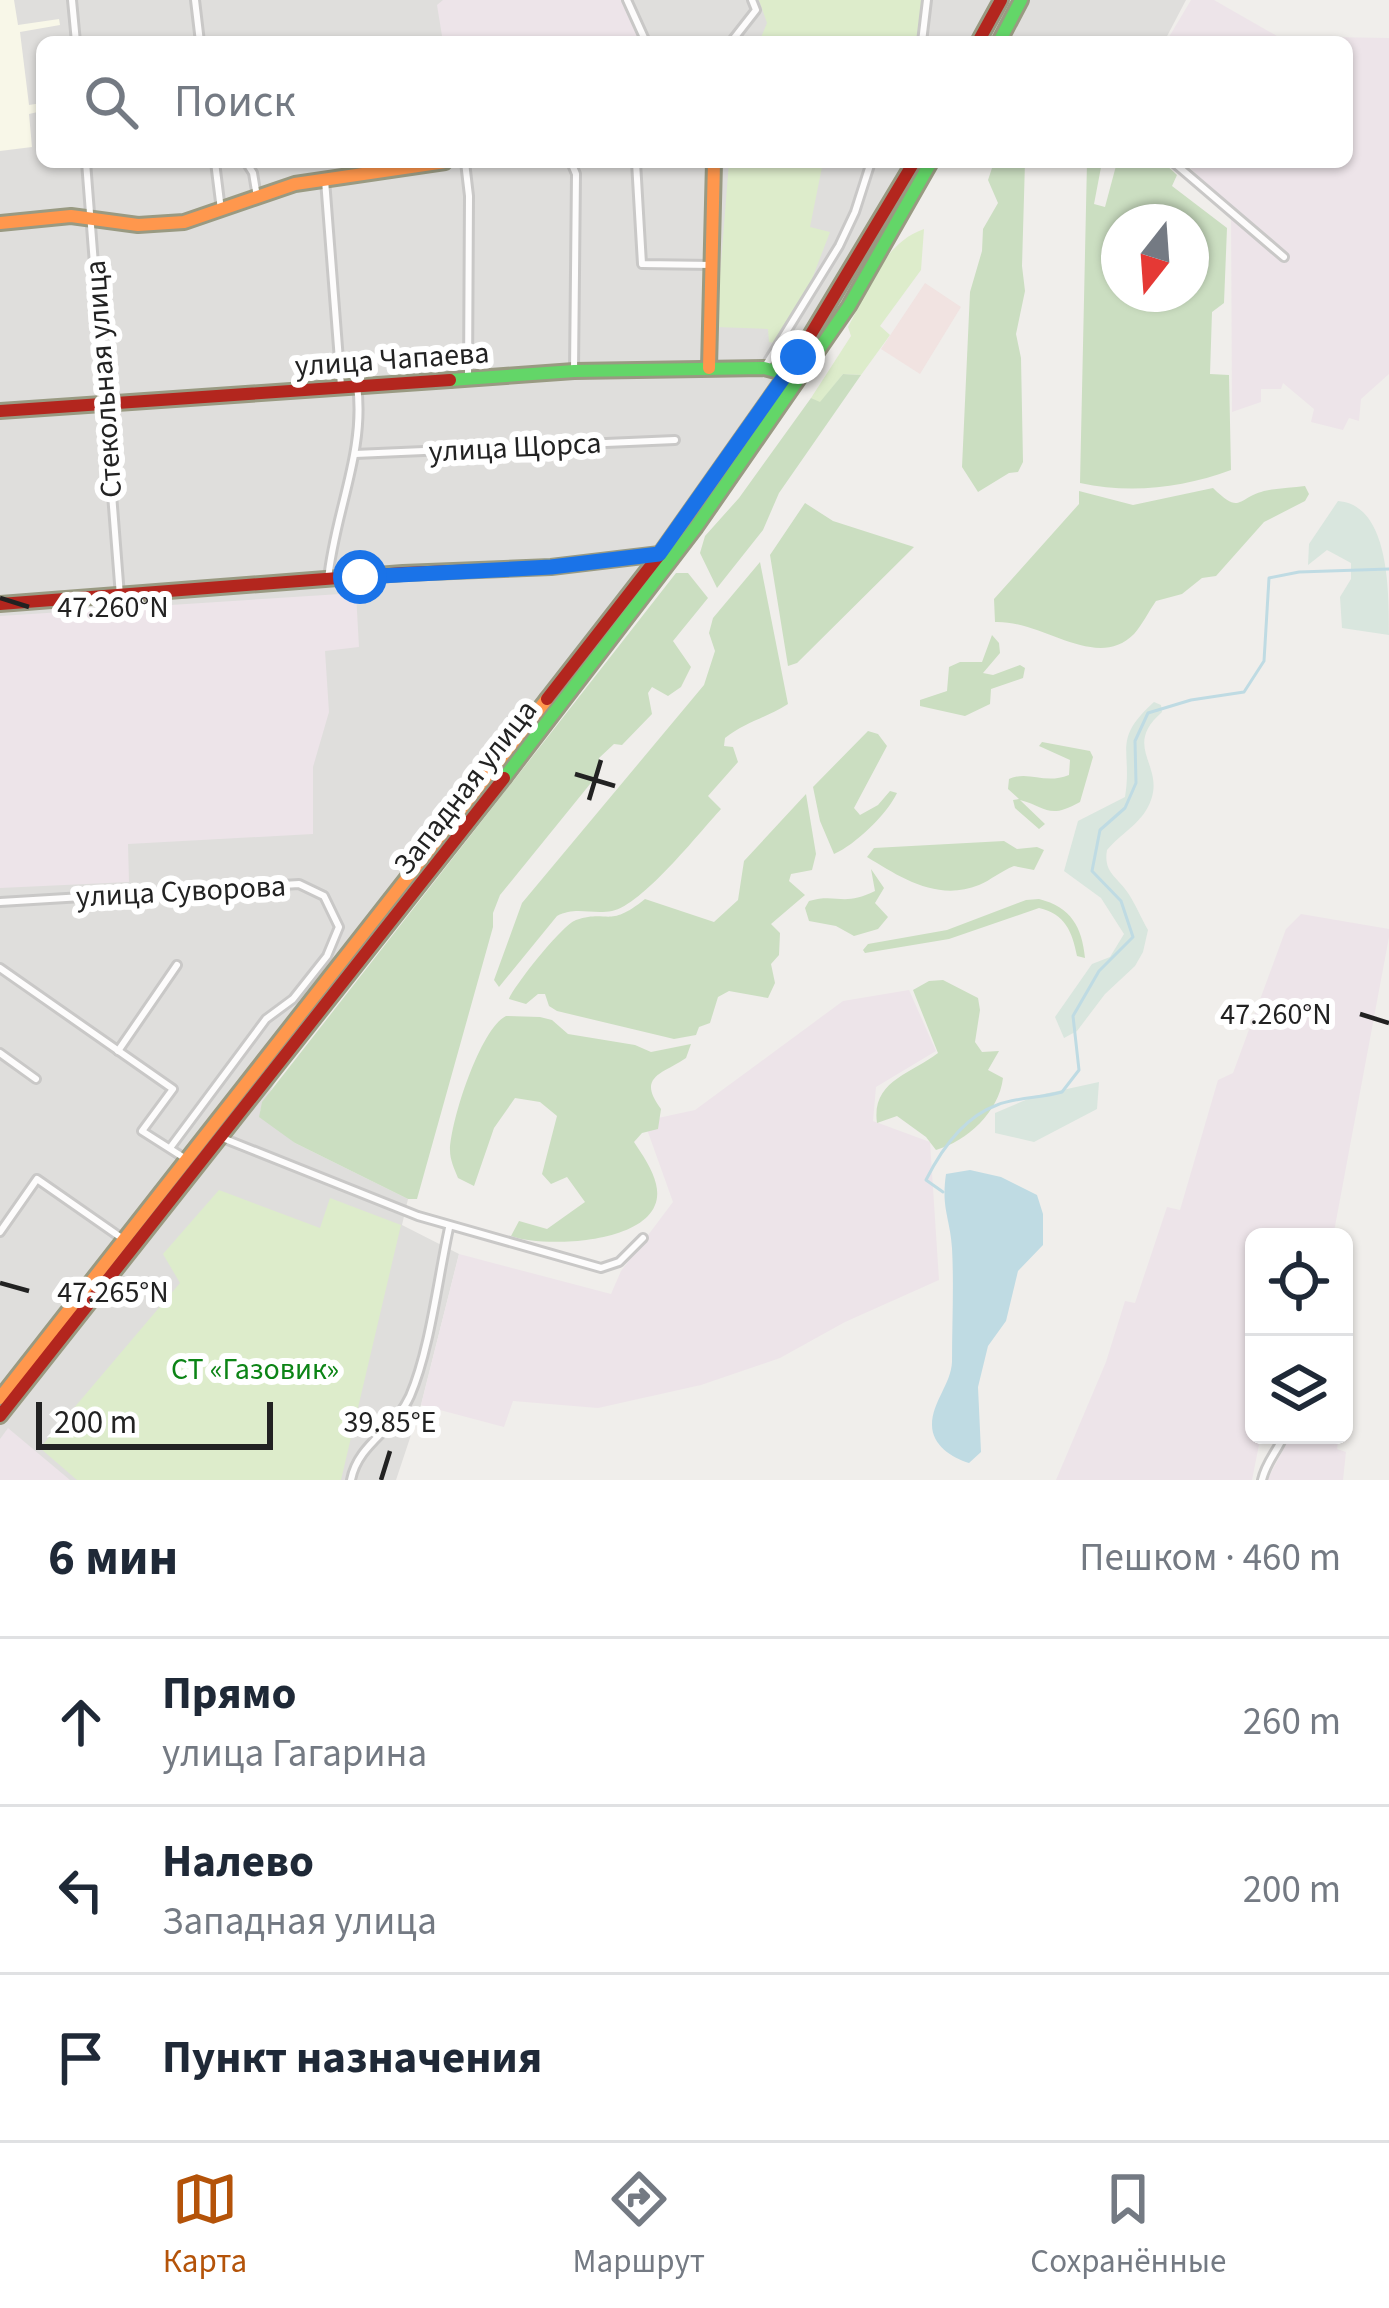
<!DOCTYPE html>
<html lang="ru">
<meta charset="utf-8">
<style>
body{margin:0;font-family:"Source Sans 3",sans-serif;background:#f2f2f3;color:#1f2937}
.controls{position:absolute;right:36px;bottom:36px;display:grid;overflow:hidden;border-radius:18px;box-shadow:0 3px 9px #0004}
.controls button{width:108px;height:108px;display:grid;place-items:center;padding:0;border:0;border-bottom:3px solid #e0e1e3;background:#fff;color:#1f2937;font:60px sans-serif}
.compass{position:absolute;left:1101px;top:204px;width:108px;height:108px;border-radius:50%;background:#fff;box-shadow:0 3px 9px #0004;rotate:197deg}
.scale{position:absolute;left:36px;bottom:30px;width:237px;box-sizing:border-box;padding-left:12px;border:6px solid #222;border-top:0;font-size:33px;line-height:42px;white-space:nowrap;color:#222;-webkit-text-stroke:9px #fff;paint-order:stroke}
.stop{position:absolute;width:36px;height:36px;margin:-27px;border:9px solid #1a73e8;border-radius:50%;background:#fff}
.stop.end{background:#1a73e8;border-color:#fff;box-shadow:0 3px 12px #0008}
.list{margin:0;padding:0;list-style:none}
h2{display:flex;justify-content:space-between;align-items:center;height:156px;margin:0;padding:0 48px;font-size:51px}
h2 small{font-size:39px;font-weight:400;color:#747a83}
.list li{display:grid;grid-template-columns:78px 1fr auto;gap:36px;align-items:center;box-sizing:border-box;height:168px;padding:0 48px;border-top:3px solid #e0e1e3}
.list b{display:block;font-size:45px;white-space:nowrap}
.list p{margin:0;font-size:39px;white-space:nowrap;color:#747a83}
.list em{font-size:39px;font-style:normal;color:#747a83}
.icon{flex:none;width:66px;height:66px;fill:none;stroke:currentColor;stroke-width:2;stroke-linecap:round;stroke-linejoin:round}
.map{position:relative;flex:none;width:1389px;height:1480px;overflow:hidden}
.search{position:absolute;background:#fff;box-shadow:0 3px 9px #0004;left:36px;right:36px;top:36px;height:132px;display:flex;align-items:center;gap:30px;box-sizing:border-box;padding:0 42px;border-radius:18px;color:#747a83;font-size:45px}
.sheet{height:660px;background:#fff}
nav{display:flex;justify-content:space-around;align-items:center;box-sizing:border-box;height:168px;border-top:3px solid #e0e1e3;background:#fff;font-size:33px;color:#747a83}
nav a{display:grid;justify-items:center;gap:6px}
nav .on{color:#b45309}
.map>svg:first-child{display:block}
.residential{fill:#dfdedc}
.commercial{fill:#f1e3e1}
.industrial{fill:#ede4e9}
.education{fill:#f8f7e8}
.grass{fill:#ddeccb}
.forest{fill:#cbdec1;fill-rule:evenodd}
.wetland{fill:#d9e6de}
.water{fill:#bfdbe3}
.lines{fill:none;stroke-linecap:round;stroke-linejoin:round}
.stream{stroke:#bfdbe3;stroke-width:3}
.street-casing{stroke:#c9c8c7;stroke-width:12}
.fast-casing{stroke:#999a82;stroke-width:18}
.slow-casing{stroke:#999a82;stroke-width:18}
.jam-casing{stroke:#999a82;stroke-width:18}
.street{stroke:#fdfcfc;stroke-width:6}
.fast{stroke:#63d668;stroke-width:12}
.slow{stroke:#ff974d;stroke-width:12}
.jam{stroke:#b3261e;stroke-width:12}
.route{stroke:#1a73e8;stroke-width:15}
.ticks{fill:none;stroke:#222;stroke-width:4.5}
.labels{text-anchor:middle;stroke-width:12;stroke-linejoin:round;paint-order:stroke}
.street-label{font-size:30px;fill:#222;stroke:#fff}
.park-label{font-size:30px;fill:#0c8416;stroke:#fff}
.ticks-label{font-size:30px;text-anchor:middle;fill:#222;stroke:#fff;stroke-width:12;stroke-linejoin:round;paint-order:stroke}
</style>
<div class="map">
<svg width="1389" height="1480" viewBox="0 0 1389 1480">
<rect width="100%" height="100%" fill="#f0eeeb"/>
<!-- residential -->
<polygon class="residential" points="0,0 1186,0 1164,42 42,42 42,162 930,162 782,406 297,1040 260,1111 295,1143 408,1199 402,1225 459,1254 421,1405 396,1480 0,1480"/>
<!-- commercial -->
<polygon class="commercial" points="925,283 961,307 920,374 881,349"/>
<!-- industrial -->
<g class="industrial">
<polygon points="443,0 621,0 640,42 443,42 437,5"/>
<polygon points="1191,0 1214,0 1277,36 1280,42 1166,42"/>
<polygon points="1330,37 1389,38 1389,374 1361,399 1359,421 1349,418 1343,430 1311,422 1314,409 1283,383 1281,389 1261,389 1261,402 1232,412 1231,207 1184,162 1347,162 1347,42 1329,42"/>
<polygon points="356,593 359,647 325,651 329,712 313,767 313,834 128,844 129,882 0,888 0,616"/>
<polygon points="1301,914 1389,929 1389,937 1333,1237 1254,1237 1254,1435 1261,1435 1252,1480 1056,1480 1106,1362 1125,1301 1135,1303 1167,1207 1180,1210 1218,1080 1233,1073 1286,929"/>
<polygon points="909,990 936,1051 876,1087 873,1121 930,1142 939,1280 845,1322 780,1358 701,1385 598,1408 513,1401 504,1427 421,1405 459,1254 611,1294 621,1271 673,1202 644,1121 695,1110 843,1001"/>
<polygon points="8,1428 70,1480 0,1480 0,1439"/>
<polygon points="1291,1435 1339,1435 1337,1449 1346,1452 1343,1480 1267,1480"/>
</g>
<!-- education -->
<polygon class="education" points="0,0 14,0 18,25 59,19 60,25 20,32 29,105 42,103 42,111 29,114 32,147 0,151"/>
<!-- grass -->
<g class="grass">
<polygon points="759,0 925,0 920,42 759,42 767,23"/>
<polygon points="729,162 823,162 810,227 830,232 812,279 775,343 769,342 768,329 716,327"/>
<path d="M 924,229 L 921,270 L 880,326 L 890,335 L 861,375 L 843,374 L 820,403 L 811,398 L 851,336 L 848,327 C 868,291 883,243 924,229 Z"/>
<polygon points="219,1190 320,1228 330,1198 401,1225 341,1480 77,1480 40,1448 180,1283 163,1254"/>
</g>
<!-- forest -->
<g class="forest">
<polygon points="994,162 1025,162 1022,266 1025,291 1016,334 1021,358 1023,462 1018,472 1009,473 978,492 962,467 970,292 982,251 983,229 998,203 988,180"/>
<path d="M 1087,162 L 1102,162 L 1094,204 L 1105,207 L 1117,162 L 1163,162 L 1177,175 L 1172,186 L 1227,228 L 1224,303 L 1212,312 L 1210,374 L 1229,375 L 1231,470 C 1182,488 1131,494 1080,483 ZM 1119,222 L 1191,222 L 1191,294 L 1119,294 Z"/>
<polygon points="843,374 861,375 779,493 763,530 717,588 700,553 705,536 739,498 811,398 820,402"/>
<path d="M 1305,486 L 1309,494 L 1305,501 L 1264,522 L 1216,576 L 1202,578 L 1182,594 L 1156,601 C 1149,611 1142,625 1134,634 C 1096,672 1043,620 995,622 L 994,599 L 1079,504 L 1079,491 L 1133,505 L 1213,488 C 1241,515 1236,499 1264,491 C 1277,488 1292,488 1305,486 Z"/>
<polygon points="805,503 833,521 914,547 797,663 788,666 770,555"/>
<path d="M 760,562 L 788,704 C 766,718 747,721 725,738 L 724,746 L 733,747 L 738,762 L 708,796 L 721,809 C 699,833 642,905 612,911 C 592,915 576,906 557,916 L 499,987 L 494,980 L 522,903 L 704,685 L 715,651 L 709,633 L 713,618 Z"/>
<polygon points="676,573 688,573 708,598 673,641 691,667 681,687 668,696 652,687 648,693 652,714 622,745 614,744 599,758 599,773 500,895 493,913 493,927 417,1199 408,1199 295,1143 259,1117 262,1102"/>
<polygon points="992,635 999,643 1000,653 983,673 993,675 1020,665 1025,668 1023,678 991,689 990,704 965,716 920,706 920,700 947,691 949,667 960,662 982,662"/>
<path d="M 868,731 L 878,734 L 887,746 L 854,808 L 860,815 L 878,805 L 890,791 L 897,793 C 887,814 855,845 834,854 L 820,821 L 813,787 Z"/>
<path d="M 1042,742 L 1090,751 L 1093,757 L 1080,802 C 1048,820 1047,807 1020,800 L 1045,824 L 1039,829 L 1015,808 L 1013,800 L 1019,799 L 1008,789 L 1009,779 C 1029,770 1044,785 1069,775 L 1070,760 L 1039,746 Z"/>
<path d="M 806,794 L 816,854 L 812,870 L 791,874 L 789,881 L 805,895 L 771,924 L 780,933 L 779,955 L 771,964 L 775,983 L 768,998 L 729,991 L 718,997 L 710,1023 L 699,1027 L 696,1035 L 674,1039 L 557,1011 L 549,1006 L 545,994 L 538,994 L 526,1004 L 509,999 C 514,986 562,925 576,920 C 609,909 608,929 645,899 L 714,922 L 738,900 L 744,861 Z"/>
<path d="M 1004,841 L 1017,849 L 1037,847 L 1044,850 L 1034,870 L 1014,866 C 1001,871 991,880 979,885 C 937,902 900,877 867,857 L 874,848 Z"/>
<path d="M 871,869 L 884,888 L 875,903 L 888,917 L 878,929 L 854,936 L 836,926 L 809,921 L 805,908 L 809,901 C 837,893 843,907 875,891 Z"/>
<path d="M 1039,899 C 1071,907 1082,927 1085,958 L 1077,956 C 1072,931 1065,914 1039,908 L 949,939 L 865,953 L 863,950 L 868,944 L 947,930 L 1026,900 Z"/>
<path d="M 943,980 L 978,998 L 980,1010 L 975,1042 L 982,1052 L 999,1051 L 988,1070 L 1003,1078 C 999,1112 967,1141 936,1150 L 926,1137 L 897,1116 L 877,1123 C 871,1081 911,1074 938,1053 L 913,990 L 929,981 Z"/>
<path d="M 506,1016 L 540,1017 L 552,1020 L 568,1034 L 635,1045 L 651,1052 L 691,1044 L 686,1058 C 663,1074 636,1076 661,1109 L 658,1129 L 642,1133 L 634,1142 C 642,1154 653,1170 656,1184 C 671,1244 545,1249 511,1236 L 519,1221 L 547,1229 L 585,1202 L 567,1177 L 551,1184 L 542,1174 L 557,1116 L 540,1102 L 515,1098 L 494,1128 L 474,1186 L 458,1178 C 454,1168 450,1160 450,1150 C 451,1120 480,1029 506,1016 Z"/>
</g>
<!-- wetland -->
<g class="wetland">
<path d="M 1338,501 C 1389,505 1389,589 1389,635 L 1342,628 L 1340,597 L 1351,579 L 1351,563 L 1327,550 L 1308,565 L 1309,544 Z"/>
<path d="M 1154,702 L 1161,705 L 1162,712 C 1122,747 1164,764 1151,800 C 1143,823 1121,833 1107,850 C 1103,873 1118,877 1128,893 C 1136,905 1141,918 1148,930 L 1143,952 L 1135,966 L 1105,994 L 1077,1031 L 1064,1038 L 1055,1017 L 1092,964 L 1110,957 L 1124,934 L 1101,898 L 1064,871 L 1078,821 L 1125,797 C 1133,749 1111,741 1154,702 Z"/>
<polygon points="1099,1082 1097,1109 1034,1142 995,1133 995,1113 1035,1096"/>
</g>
<!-- water -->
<path class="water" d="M 970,1170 L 1001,1177 L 1037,1195 L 1043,1214 L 1043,1245 L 1018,1271 L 1006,1321 L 988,1346 L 978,1387 L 981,1452 L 969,1463 C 952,1458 932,1445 932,1425 C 932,1402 951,1384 952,1362 C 952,1324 954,1286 952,1248 C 950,1217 941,1209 946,1174 Z"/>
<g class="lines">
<!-- stream -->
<path class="stream" d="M 943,1192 L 926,1180 C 941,1150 964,1117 997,1105 C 1017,1097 1042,1098 1062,1092 L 1079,1070 L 1073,1016 L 1099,971 L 1133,937 L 1121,901 L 1092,871 L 1100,830 L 1125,808 L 1136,783 L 1135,741 L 1148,713 L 1191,700 L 1244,692 L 1264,661 L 1269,578 L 1299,572 L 1389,569"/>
<defs>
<g id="street">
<polyline points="72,0 76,42"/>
<polyline points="195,0 200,42"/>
<polyline points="627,0 646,42"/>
<polyline points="731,42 756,10 752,0"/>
<polyline points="922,42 927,0"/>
<polyline points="86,162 120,596"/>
<polyline points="215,162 221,210"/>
<polyline points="246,162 253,173 257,197"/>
<polyline points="465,162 469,196 468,378"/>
<polyline points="571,162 576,174 574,371"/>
<polyline points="636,162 642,264 712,265"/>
<polyline points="1173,162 1284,257"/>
<polyline points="325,180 341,386"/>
<polyline points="764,368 839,246 855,212 871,162"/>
<polyline points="355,454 675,440"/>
<path d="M 328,580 C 334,514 366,452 357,385"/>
<polyline points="0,902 299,884 324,896 339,927 327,956 293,999 266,1019 170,1148"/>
<polyline points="0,968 173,1089 142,1131 186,1159"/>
<polyline points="118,1051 177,965"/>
<polyline points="0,1053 36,1079"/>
<polyline points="220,1137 418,1216 601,1268 619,1262 643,1238"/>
<polyline points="0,1232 37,1179 123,1239"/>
<path d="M 351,1480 C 358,1443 395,1430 410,1396 C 430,1350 438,1278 449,1228"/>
<path d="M 1262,1480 C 1266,1462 1277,1452 1284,1435"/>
</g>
<g id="fast">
<polyline points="999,42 1021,0"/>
<polyline points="450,380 574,371 764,368 787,374"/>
<polyline points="504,778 696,527 849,306 931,162"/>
</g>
<g id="slow">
<polyline points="0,223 71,216 138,225 184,222 295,184 445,162"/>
<polyline points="709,368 714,162"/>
<polyline points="0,1398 547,699"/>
</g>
<g id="jam">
<polyline points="978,42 1001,0"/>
<polyline points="0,411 450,380"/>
<polyline points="0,604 403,573 551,567 660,554"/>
<polyline points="547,699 660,554 787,374 914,162"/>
<polyline points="0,1416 504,778"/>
</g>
</defs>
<!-- street casing -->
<use href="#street" class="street-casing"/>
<!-- fast casing -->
<use href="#fast" class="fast-casing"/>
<!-- slow casing -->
<use href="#slow" class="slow-casing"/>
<!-- jam casing -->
<use href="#jam" class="jam-casing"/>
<!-- street -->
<use href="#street" class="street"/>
<!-- fast -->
<use href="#fast" class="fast"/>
<!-- slow -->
<use href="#slow" class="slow"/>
<!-- jam -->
<use href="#jam" class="jam"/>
</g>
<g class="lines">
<!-- route -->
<polyline class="route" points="360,577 551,567 659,554 798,357"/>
</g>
<!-- ticks -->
<path class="ticks" d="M 0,598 L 29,607M 575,774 L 615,786M 589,800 L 601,760M 1360,1014 L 1389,1023M 0,1283 L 29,1291M 381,1480 L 390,1451"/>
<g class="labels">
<!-- street labels -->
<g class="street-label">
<text transform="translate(392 359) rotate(-4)" y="10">улица Чапаева</text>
<text transform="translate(103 379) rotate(-94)" y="10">Стекольная улица</text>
<text transform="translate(515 447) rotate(-3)" y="10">улица Щорса</text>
<text transform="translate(465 787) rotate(-52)" y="10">Западная улица</text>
<text transform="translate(181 891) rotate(-3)" y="10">улица Суворова</text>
</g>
<!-- park labels -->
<g class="park-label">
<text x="255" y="1379">СТ «Газовик»</text>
</g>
</g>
<g class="ticks-label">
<text x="113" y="617">47.260°N</text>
<text x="1276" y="1024">47.260°N</text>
<text x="113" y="1302">47.265°N</text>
<text x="390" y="1432">39.85°E</text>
</g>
</svg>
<div class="controls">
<button><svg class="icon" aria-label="locate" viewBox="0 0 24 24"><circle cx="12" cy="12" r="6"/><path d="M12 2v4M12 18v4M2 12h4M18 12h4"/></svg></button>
<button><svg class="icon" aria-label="layers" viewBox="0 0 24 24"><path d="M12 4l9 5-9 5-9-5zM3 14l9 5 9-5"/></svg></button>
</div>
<svg class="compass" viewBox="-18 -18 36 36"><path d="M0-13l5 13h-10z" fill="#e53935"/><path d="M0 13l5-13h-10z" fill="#747a83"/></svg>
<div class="scale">200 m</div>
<div class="stop" style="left:360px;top:577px"></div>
<div class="stop end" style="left:798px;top:357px"></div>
<div class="search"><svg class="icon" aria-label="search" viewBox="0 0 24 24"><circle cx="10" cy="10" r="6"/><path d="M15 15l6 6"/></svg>Поиск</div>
</div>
<section class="sheet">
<h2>6 мин<small>Пешком · 460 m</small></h2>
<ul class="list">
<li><svg class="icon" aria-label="ahead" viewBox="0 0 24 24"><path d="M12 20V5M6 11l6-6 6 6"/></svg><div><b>Прямо</b><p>улица Гагарина</p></div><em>260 m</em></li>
<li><svg class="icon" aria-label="left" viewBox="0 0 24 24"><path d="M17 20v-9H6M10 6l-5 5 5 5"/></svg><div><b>Налево</b><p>Западная улица</p></div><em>200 m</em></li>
<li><svg class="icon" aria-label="arrive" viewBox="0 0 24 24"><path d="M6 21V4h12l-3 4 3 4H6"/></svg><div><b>Пункт назначения</b></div></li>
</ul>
</section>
<nav>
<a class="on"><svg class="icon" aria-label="map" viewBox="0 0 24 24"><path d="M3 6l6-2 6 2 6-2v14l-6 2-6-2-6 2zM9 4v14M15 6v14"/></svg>Карта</a>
<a><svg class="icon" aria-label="directions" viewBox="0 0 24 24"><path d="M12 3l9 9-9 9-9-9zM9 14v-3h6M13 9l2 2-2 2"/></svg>Маршрут</a>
<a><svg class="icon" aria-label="saved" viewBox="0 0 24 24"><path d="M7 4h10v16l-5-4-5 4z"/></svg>Сохранённые</a>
</nav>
